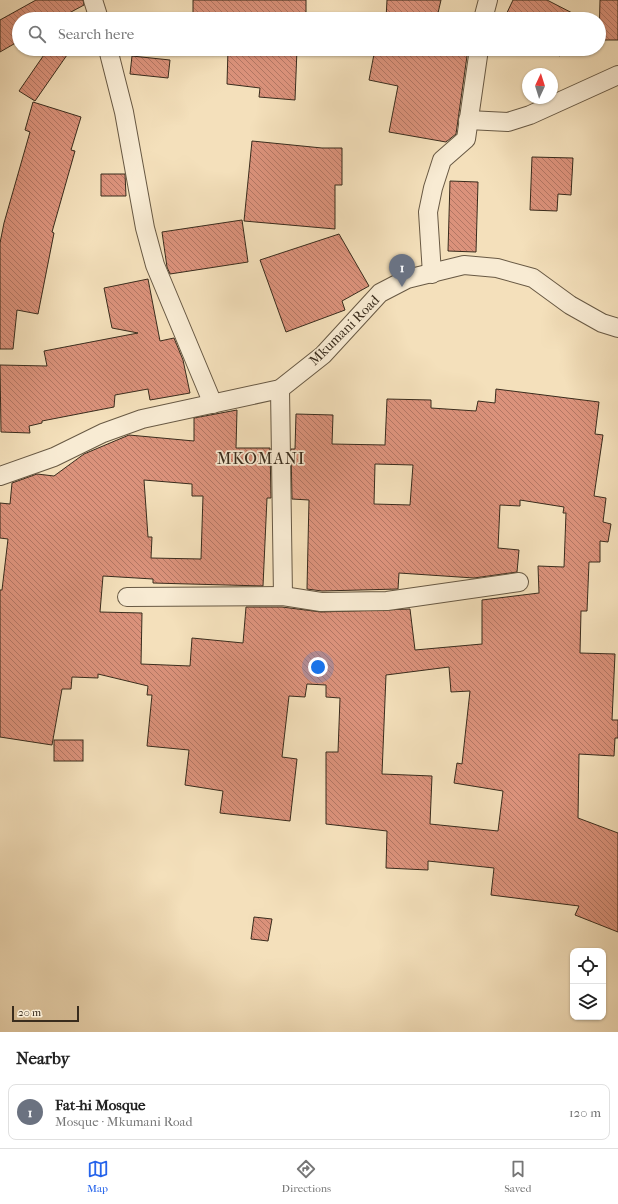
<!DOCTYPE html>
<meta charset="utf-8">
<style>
body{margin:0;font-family:"IM FELL French Canon",serif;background:#f6f6f6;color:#222}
.controls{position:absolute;right:12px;bottom:12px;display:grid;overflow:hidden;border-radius:8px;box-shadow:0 1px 3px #0004}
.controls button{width:36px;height:36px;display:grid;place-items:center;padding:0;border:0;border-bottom:1px solid #e0e0e0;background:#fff;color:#222;font:20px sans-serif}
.compass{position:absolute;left:522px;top:68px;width:36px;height:36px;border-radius:50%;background:#fff;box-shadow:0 1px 3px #0004;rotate:4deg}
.scale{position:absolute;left:12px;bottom:10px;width:67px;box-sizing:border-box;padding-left:4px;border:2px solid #392c1d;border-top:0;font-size:11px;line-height:14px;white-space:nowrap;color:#392c1d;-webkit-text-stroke:3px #f8ebd3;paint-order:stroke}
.you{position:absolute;left:318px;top:667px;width:14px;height:14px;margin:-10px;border:3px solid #fff;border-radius:50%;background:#1a73e8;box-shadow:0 0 0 6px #1a73e833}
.badge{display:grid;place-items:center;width:26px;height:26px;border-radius:50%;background:#2563eb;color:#fff;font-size:13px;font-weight:700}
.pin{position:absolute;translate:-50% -33px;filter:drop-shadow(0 1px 2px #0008)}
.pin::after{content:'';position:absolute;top:21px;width:14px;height:12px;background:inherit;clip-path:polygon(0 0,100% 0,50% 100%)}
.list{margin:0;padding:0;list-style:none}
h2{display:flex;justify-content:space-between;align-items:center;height:52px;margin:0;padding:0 16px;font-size:17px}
h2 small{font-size:13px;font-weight:400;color:#767676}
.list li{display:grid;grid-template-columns:26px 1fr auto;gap:12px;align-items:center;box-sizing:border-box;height:56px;margin:0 8px 8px;padding:0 8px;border:1px solid #e0e0e0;border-radius:8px}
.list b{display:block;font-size:15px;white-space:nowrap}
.list p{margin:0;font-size:13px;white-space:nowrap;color:#767676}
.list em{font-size:13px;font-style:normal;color:#767676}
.icon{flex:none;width:22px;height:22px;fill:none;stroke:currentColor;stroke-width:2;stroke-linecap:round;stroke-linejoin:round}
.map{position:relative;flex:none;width:618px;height:1032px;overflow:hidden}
.search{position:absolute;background:#fff;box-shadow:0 1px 3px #0004;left:12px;right:12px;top:12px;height:44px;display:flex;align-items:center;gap:10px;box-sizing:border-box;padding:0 14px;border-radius:22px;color:#767676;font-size:15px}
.sheet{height:116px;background:#fff}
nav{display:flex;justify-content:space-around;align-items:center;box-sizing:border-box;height:56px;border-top:1px solid #e0e0e0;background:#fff;font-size:11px;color:#767676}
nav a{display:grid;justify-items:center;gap:2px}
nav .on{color:#2563eb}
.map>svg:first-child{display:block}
.building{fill:url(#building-back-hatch);stroke:#392c1d;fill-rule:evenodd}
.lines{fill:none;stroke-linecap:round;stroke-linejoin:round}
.minor-casing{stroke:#685944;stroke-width:20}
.minor{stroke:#f8ebd3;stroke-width:18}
.labels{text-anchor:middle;stroke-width:3.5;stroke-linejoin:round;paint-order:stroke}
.street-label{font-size:14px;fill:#392c1d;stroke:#f8ebd3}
.quarter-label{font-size:16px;letter-spacing:1px;fill:#392c1d;stroke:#f8ebd3}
</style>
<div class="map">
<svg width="618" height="1032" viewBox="0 0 618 1032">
<defs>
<pattern id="building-back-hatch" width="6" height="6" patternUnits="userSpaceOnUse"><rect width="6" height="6" fill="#db927b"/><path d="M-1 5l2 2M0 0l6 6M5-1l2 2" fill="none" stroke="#b37764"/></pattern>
</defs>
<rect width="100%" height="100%" fill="#f4e0bb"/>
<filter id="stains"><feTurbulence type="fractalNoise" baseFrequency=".005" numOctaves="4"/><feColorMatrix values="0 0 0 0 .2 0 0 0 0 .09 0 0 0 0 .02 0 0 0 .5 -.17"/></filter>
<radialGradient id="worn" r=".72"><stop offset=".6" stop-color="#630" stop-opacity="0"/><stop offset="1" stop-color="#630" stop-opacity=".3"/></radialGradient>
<!-- building -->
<g class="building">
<polygon points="36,0 83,0 84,5 58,19 19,19 19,41 0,52 0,20"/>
<rect x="193" y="0" width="113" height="19"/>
<polygon points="387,0 441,0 438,13 472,19 386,19"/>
<polygon points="513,0 547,0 580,17 579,19 504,19"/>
<polygon points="600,0 618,0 618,40 599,40"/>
<polygon points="48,49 58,49 67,55 35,101 19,91"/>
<polygon points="228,49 297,49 295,100 259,97 260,88 227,84"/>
<polygon points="375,49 468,49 456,134 446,142 389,132 398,86 369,80"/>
<polygon points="546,49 563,49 560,56"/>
<polygon points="132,56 170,60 168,78 130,74"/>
<polygon points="33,102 81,117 71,150 75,151 52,232 54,233 38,314 17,310 13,349 0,349 0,243 4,223 30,132 25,130"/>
<polygon points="252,141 322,148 342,148 342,185 335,185 335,229 244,221"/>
<polygon points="532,157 573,158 571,195 558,194 557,211 530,210"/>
<polygon points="101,174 125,174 126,196 101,196"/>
<polygon points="450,181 478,182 476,252 448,251"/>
<polygon points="242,220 248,262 170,274 167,267 162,232"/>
<polygon points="339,234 369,286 342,301 345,310 286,332 260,260"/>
<polygon points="148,279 160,341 174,338 183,360 190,393 150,400 148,389 115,395 114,407 42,421 42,423 29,426 30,433 1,432 0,365 47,366 44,351 138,333 112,328 104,288"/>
<path d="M 496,389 L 599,402 L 595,434 L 603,435 L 594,496 L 606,498 L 603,522 L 611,524 L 608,542 L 600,541 L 600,562 L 589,562 L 587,611 L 581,611 L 580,653 L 615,654 L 612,720 L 618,720 L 618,738 L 615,738 L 614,756 L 579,754 L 578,818 L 618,833 L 618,932 L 575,915 L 579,906 L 491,895 L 494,868 L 428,861 L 428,870 L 386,868 L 387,831 L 326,824 L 326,752 L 338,752 L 340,698 L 326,697 L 326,685 L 307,684 L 305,697 L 289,696 L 282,757 L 297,759 L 290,821 L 220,813 L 223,791 L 185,785 L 189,750 L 147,746 L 152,695 L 147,695 L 148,686 L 98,674 L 98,678 L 72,677 L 71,689 L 62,689 L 52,745 L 0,737 L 0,590 L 2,590 L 8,539 L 0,538 L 0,503 L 10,504 L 12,483 L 37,474 L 54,476 L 84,454 L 129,435 L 194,441 L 194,418 L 237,410 L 236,448 L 270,448 L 271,498 L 267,498 L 263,586 L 153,583 L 153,579 L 103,576 L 100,612 L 142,613 L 141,664 L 190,666 L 192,638 L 243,643 L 246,607 L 282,607 L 321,612 L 410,609 L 415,650 L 482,644 L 482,600 L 539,593 L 538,566 L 564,567 L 566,513 L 563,513 L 564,507 L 520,500 L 520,506 L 500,505 L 498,548 L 519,550 L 517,572 L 474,578 L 399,573 L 398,589 L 322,591 L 307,589 L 309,500 L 292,499 L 291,449 L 295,449 L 296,414 L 333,415 L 332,444 L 385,445 L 387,399 L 431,400 L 431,408 L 476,411 L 478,401 L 495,403 ZM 375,464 L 413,465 L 410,505 L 374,504 ZM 144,480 L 192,484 L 192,496 L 203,496 L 201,559 L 151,558 L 152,537 L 148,537 ZM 449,667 L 451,692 L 470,691 L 462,764 L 457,763 L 454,783 L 503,791 L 498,831 L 430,824 L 432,776 L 382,774 L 386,675 Z"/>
<rect x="54" y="740" width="29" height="21"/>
<polygon points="254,917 272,919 268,941 251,939"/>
</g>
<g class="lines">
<defs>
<g id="minor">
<polyline points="93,0 99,19"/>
<polyline points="483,19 488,0"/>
<polyline points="108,49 124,112 145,228 155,265 213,404"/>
<polyline points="468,120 508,122 530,115 618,75"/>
<polyline points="432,274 428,212 433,188 442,160 466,139 479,49"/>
<polyline points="280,389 283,596"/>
<polyline points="0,476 54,457 103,433 142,419 280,389 323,355 380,293 407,279 464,265 497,268 533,278 570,305 602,323 618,328"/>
<polyline points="127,597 283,596 321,602 387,601 519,582"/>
</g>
</defs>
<!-- minor casing -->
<use href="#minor" class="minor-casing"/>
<!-- minor -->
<use href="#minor" class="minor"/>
</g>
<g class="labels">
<!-- street labels -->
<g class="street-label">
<text transform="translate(344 330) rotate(-45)" y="5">Mkumani Road</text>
</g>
<!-- quarter labels -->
<g class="quarter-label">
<text x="261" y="464">MKOMANI</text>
</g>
</g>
<rect width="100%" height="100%" filter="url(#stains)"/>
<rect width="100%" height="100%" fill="url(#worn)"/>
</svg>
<div class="controls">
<button><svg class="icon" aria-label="locate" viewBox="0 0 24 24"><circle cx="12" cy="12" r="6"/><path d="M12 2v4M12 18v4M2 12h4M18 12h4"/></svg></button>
<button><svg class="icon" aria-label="layers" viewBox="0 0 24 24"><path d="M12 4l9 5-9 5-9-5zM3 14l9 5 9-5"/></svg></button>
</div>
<svg class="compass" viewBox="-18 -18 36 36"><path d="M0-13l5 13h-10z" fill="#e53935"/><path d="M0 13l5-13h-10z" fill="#767676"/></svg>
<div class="scale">20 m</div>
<div class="you"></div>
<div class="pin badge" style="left:402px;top:287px;background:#6b7280">1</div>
<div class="search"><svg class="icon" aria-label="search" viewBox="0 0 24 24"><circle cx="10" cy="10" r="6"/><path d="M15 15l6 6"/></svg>Search here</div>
</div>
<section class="sheet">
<h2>Nearby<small></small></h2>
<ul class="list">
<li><span class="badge" style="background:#6b7280">1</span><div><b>Fat-hi Mosque</b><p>Mosque · Mkumani Road</p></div><em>120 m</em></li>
</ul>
</section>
<nav>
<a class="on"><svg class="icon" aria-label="map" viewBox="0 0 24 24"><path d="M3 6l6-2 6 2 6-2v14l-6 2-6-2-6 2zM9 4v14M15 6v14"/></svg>Map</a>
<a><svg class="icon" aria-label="directions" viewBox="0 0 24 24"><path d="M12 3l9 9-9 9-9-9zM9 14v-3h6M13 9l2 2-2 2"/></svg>Directions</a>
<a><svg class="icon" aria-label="saved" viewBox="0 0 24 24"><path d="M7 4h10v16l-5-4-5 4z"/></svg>Saved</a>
</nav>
